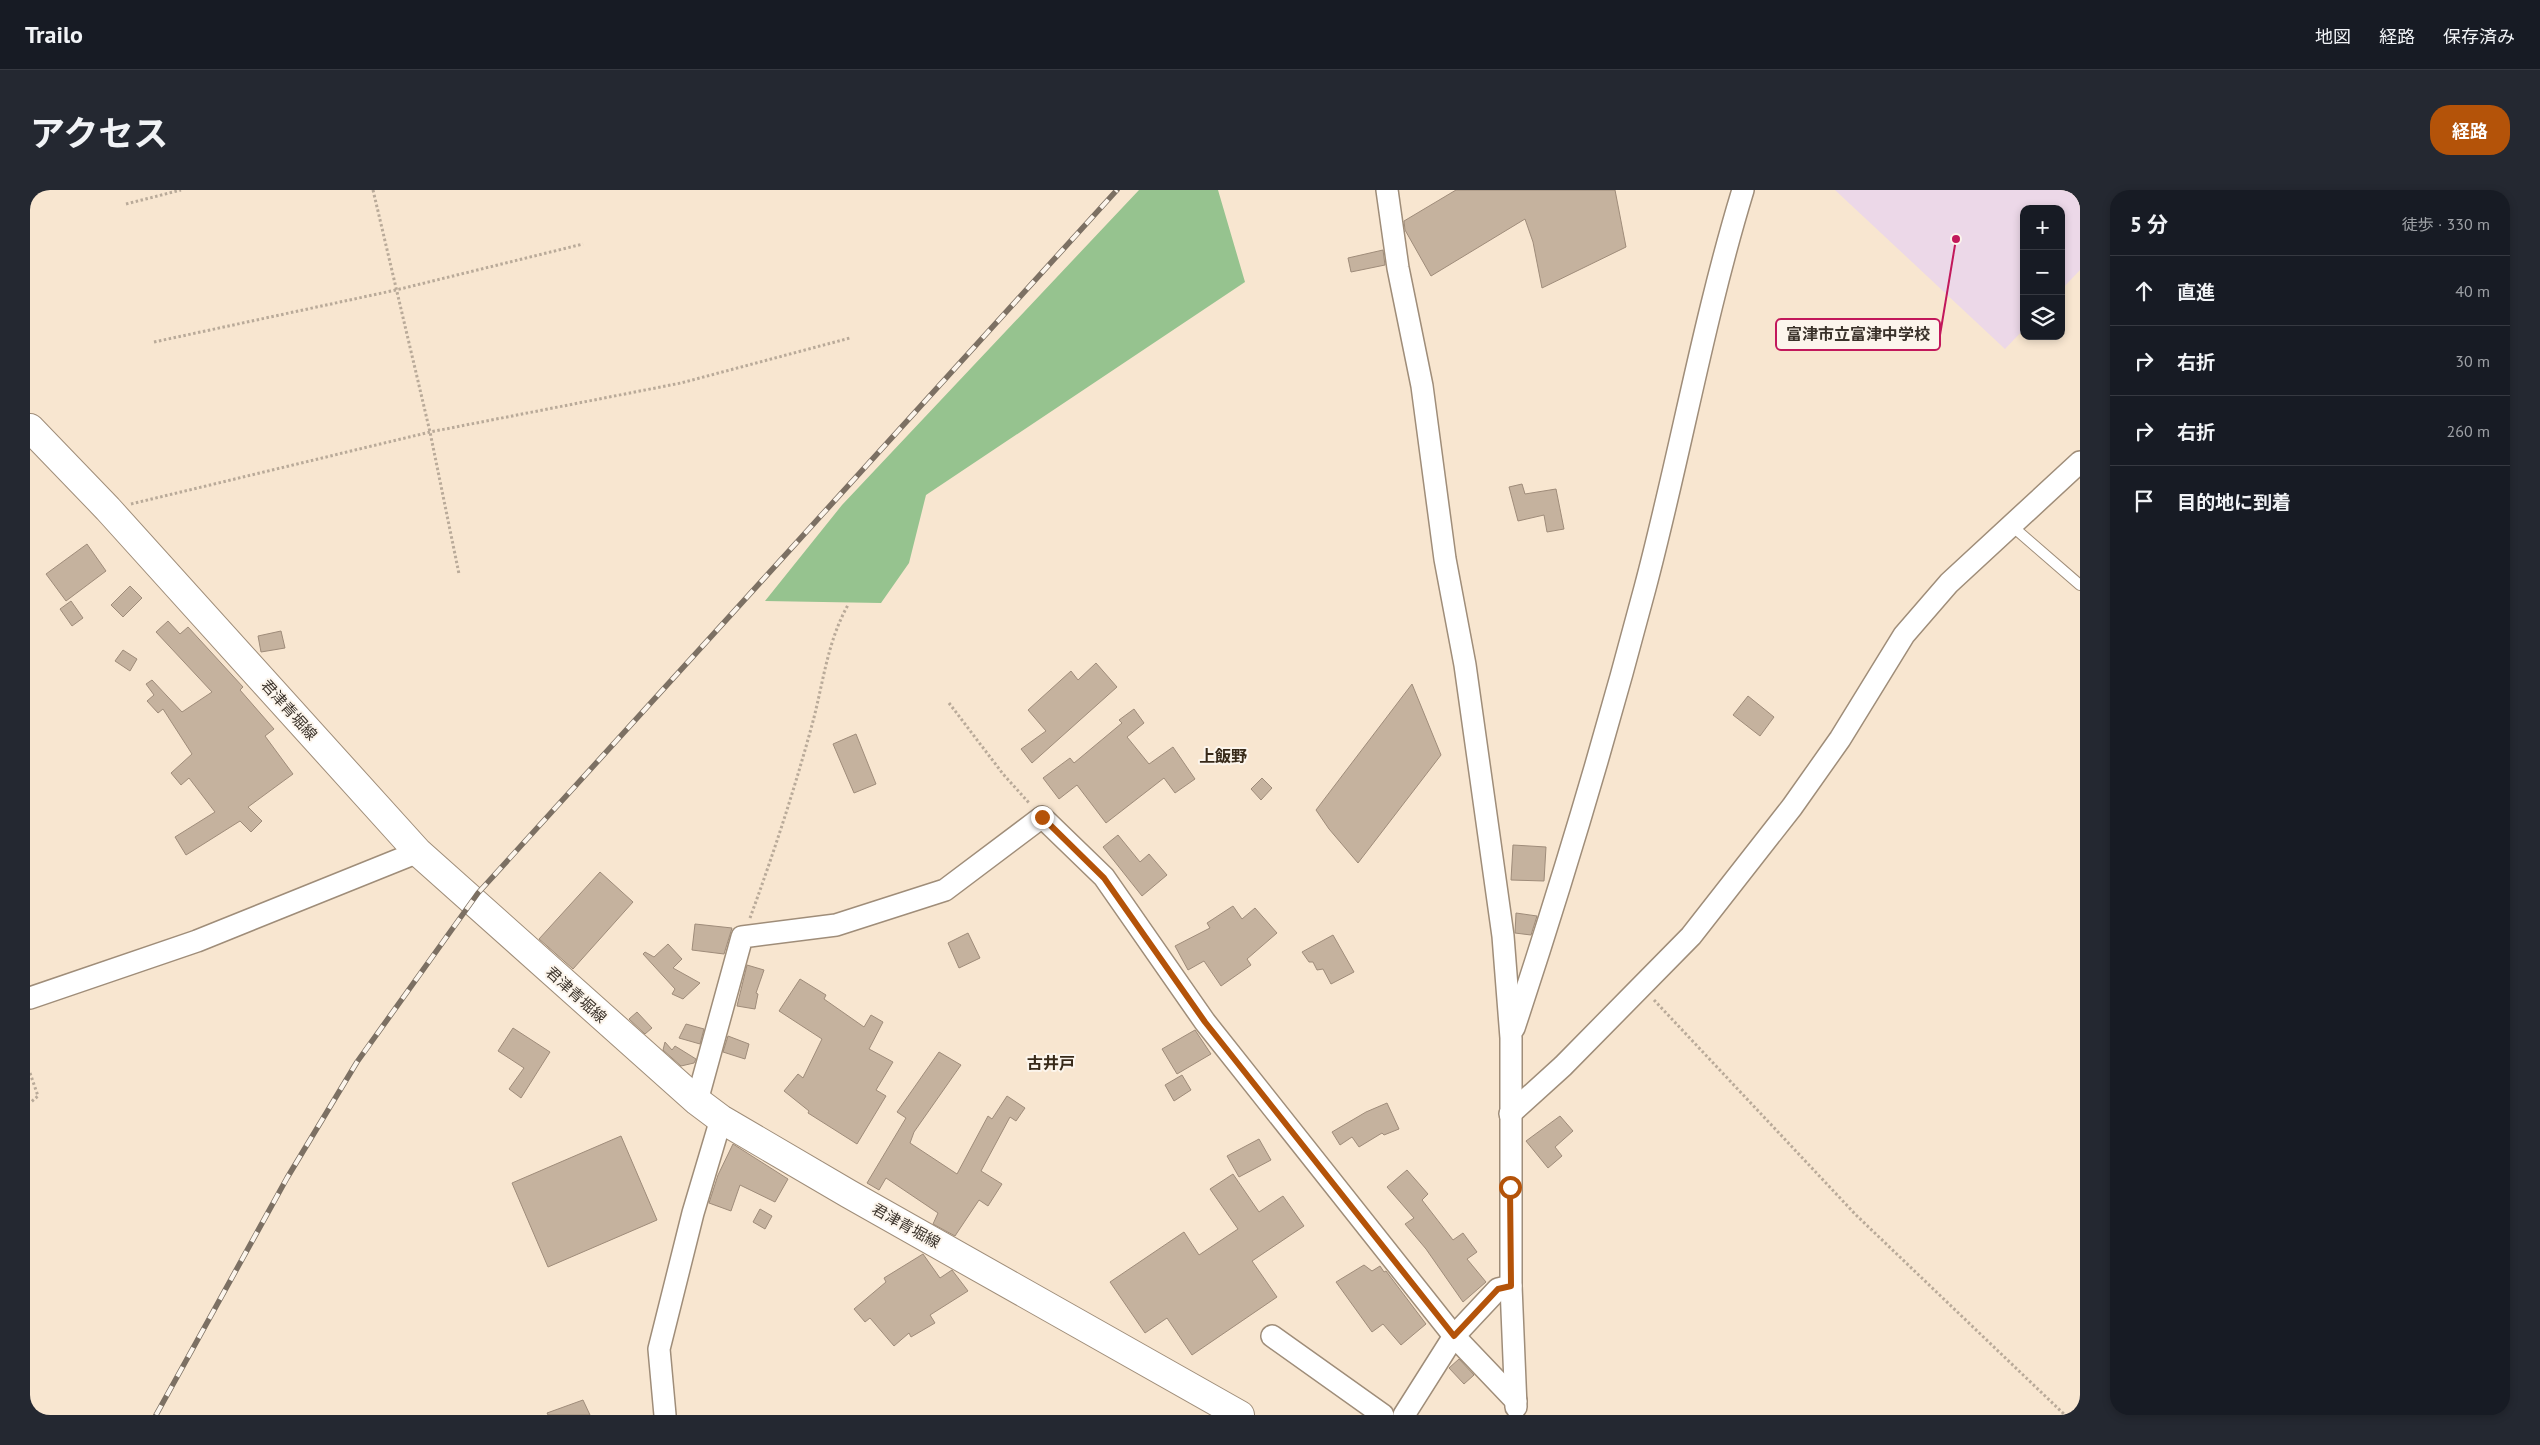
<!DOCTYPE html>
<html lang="ja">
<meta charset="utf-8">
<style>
body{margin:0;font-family:"PT Sans","Noto Sans JP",sans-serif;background:#242831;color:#f1f3f6}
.controls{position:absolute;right:15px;top:15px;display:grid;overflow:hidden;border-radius:10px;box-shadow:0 2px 8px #0003}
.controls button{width:45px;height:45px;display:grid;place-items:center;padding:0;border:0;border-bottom:1px solid #363941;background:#171b24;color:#f1f3f6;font:25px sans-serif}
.stop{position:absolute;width:15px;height:15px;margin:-11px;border:4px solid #b45309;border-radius:50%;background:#fff}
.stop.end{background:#b45309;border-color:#fff;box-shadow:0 1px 5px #0008}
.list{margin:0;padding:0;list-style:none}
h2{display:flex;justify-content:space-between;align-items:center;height:65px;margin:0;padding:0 20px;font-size:21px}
h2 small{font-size:16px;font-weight:400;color:#9ea1a6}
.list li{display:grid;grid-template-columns:32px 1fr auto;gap:15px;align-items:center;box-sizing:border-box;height:70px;padding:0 20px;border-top:1px solid #363941}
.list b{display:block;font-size:19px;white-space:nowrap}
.list em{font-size:16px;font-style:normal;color:#9ea1a6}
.icon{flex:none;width:28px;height:28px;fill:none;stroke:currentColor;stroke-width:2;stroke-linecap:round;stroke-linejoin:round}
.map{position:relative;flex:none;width:2050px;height:1225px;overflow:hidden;border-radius:20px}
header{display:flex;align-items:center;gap:30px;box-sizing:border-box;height:70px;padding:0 25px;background:#171b24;border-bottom:1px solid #363941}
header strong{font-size:24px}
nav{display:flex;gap:28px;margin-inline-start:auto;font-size:18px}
.intro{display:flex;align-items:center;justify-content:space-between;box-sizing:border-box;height:120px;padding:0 30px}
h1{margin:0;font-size:35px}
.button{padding:12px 22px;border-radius:20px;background:#b45309;color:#fff;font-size:18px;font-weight:700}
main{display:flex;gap:30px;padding:0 30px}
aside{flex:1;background:#171b24;border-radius:20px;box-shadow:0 2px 8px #0003}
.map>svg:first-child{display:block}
.education{fill:#ecd8e8}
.forest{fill:#96c38f}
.building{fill:#c5b29e;stroke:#9f8c7a}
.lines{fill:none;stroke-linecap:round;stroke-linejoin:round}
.service-casing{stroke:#9f8d79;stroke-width:12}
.minor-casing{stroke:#9f8d79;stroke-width:24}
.secondary-casing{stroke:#9f8d79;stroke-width:30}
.path{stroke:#b9aa99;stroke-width:3;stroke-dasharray:2.5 2.5;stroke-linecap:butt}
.service{stroke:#fff;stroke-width:10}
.minor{stroke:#fff;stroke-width:21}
.secondary{stroke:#fff;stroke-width:28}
.rail-casing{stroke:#7c7063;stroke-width:5.5}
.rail{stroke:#fcf5ec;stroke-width:4;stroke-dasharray:11;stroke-linecap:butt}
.route{stroke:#b45309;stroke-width:6}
.labels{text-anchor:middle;stroke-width:4;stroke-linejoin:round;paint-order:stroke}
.street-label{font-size:15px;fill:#3a322a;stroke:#fcf5ec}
.neighbourhood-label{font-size:16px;font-weight:bold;fill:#372918;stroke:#fcf5ec}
.leader{fill:none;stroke:#c2185b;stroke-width:2}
.callout-dot{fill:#c2185b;stroke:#fcf5ec;stroke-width:2}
.callout{fill:#fcf5ec;stroke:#c2185b;stroke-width:2}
.callout-label{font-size:16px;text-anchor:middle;font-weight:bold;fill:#3a322a}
</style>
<header>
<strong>Trailo</strong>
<nav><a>地図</a><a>経路</a><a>保存済み</a></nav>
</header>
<div class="intro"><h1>アクセス</h1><a class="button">経路</a></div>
<main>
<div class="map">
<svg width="2050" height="1225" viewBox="0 0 2050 1225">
<rect width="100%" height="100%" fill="#f8e6d0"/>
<!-- education -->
<polygon class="education" points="1805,0 2050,0 2050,80 2031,100 2031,19 1994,19 1994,139 1975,159"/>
<!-- forest -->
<polygon class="forest" points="1109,0 1188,0 1215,92 896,305 879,373 851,413 735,411 812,315"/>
<!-- building -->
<g class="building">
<polygon points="1426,0 1585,0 1596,57 1512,98 1503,52 1495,29 1401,86 1375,40 1374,31"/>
<polygon points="1353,60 1355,75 1321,82 1318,68"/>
<polygon points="1492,294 1495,304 1526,299 1534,339 1517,342 1514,325 1488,331 1479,297"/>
<polygon points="57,354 76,381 36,411 16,384"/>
<polygon points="100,396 112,408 93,427 81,415"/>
<polygon points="41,411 53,428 42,436 30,419"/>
<polygon points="138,431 150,444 158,437 213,497 210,500 244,539 235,546 263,584 218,617 232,631 221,642 210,631 156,665 145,647 185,622 159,588 151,595 141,583 162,564 133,519 128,523 117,511 124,505 116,494 122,490 152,522 182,502 126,442"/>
<polygon points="251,441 255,458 231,462 228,446"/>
<polygon points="93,460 107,469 100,481 85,471"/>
<polygon points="1066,473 1087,497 1002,573 991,559 1016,541 998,520 1041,481 1048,490"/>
<polygon points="1382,494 1411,565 1328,673 1299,639 1286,620"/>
<polygon points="1718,506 1744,527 1730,546 1703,525"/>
<polygon points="1104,519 1114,533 1097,547 1119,574 1143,557 1165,589 1145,603 1134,588 1076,633 1047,595 1029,609 1013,588 1040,568 1044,573 1092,533 1089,530"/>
<polygon points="826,544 846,594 824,603 803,554"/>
<polygon points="1232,588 1242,598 1231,610 1221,599"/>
<polygon points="1088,645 1110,672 1119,664 1137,685 1112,706 1073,657"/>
<polygon points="1483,655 1516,657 1514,691 1481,690"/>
<polygon points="570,682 603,712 543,779 509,749"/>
<polygon points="1203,716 1212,729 1225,718 1247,743 1217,769 1221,775 1191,796 1174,771 1158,780 1145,756 1180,738 1177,733"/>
<polygon points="1486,723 1507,726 1501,745 1485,743"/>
<polygon points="665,734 702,738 694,764 662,760"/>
<polygon points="938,743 950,768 929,778 918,753"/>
<polygon points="1303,745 1324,782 1301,794 1293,779 1287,780 1283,772 1279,772 1272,762"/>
<polygon points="638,754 652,769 643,778 670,793 653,809 642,804 645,799 613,764 615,762 624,767"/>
<polygon points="717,775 734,780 726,803 728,804 725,819 707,816"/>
<polygon points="770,789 796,805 794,809 834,837 841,825 853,832 839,859 863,872 846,900 856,906 827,954 778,923 779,921 754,901 768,884 773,888 792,849 749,821"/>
<polygon points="607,822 622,838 615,844 599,829"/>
<polygon points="656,834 674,839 670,854 649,848"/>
<polygon points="483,838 520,862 491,908 479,899 494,878 468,861"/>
<polygon points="1165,840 1181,864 1147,884 1132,859"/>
<polygon points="698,846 719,854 715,869 693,862"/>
<polygon points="635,852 642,860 645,856 666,869 664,873 651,876 633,860"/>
<polygon points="909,862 931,875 884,942 880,953 927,984 958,926 962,929 977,906 995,918 986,931 980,927 951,981 972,994 958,1016 949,1010 925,1046 903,1034 908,1023 856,988 849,1000 837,993 876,928 867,922"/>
<polygon points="1152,885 1161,900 1144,911 1135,895"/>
<polygon points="1357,913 1369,939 1354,945 1352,943 1329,957 1322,947 1310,955 1302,942 1336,922"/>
<polygon points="1530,926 1543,941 1525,957 1532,966 1518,978 1496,951"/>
<polygon points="591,946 627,1030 518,1077 482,993"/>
<polygon points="1229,949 1241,970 1209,987 1197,966"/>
<polygon points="703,954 758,989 745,1012 710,995 701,1021 679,1013 688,985"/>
<polygon points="1377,980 1398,1004 1392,1010 1423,1050 1433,1043 1447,1062 1437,1069 1456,1092 1433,1112 1396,1059 1375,1034 1384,1028 1357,997"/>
<polygon points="1203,984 1229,1022 1253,1006 1274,1036 1222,1071 1247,1107 1162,1165 1137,1128 1115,1143 1080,1092 1154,1042 1169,1065 1208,1039 1180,999"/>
<polygon points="730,1019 742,1026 735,1039 723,1032"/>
<polygon points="893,1064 910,1088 922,1080 938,1101 900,1125 905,1133 881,1147 879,1143 864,1156 840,1128 835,1132 824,1119 856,1092 854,1088"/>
<polygon points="1334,1075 1342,1081 1350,1076 1354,1082 1356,1081 1396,1134 1371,1155 1353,1134 1342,1142 1306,1092"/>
<polygon points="1429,1169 1444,1185 1434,1194 1419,1178"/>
<polygon points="553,1210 560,1225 518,1225 517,1223"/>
</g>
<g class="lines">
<defs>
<polyline id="service" points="1982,336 2050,395"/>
<g id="minor">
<polyline points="1357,0 1368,78 1392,196 1415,369 1435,475 1473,746 1481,848 1481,1096 1486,1217"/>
<polyline points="0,808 167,751 388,662"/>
<path d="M 1484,838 C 1532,693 1576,546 1615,398 C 1650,266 1673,131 1713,0"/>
<polyline points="667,911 712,747 806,735 915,700 1012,627 1074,687 1175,832 1424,1146 1486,1211"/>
<polyline points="1480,924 1533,876 1661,746 1762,617 1810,549 1874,445 1919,393 2050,272"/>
<polyline points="1242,1146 1353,1225"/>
<polyline points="635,1225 629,1159 663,1023 691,929"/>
<polyline points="1374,1225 1424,1146 1468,1099 1481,1096"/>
</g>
<polyline id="secondary" points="0,238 78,319 388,662 667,911 691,929 819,1004 1210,1225"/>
</defs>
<!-- service casing -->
<use href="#service" class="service-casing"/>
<!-- minor casing -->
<use href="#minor" class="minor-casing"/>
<!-- secondary casing -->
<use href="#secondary" class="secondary-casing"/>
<!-- path -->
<g class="path">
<polyline points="343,0 400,242 429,384"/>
<polyline points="96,14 151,0"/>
<polyline points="124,152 366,100 553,54"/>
<polyline points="101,314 400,242 651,193 820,148"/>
<polyline points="919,513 973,584 1000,614"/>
<path d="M 720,728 C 743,665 764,601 782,535 C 793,495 797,452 818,415"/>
<polyline points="1624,810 1826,1025 2035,1225"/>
<polyline points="0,883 8,906 0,913"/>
</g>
<!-- service -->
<use href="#service" class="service"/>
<!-- minor -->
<use href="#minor" class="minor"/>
<!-- secondary -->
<use href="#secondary" class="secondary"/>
<defs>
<polyline id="rail" points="126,1225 257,988 327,872 448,703 1087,0"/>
</defs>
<!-- rail casing -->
<use href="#rail" class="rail-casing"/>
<!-- rail -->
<use href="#rail" class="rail"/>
</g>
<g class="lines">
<!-- route -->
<polyline class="route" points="1012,627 1074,688 1175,832 1424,1146 1468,1099 1481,1096 1480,997"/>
</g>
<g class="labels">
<!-- street labels -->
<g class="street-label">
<text transform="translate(259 520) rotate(48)" y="5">君津青堀線</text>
<text transform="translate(546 805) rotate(42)" y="5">君津青堀線</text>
<text transform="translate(876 1036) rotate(29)" y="5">君津青堀線</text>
</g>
<!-- neighbourhood labels -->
<g class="neighbourhood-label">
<text x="1193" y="572">上飯野</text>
<text x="1021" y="879">古井戸</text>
</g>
</g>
<!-- callouts -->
<path class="leader" d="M1926 49L1910 145"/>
<circle class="callout-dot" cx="1926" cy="49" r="5"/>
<rect class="callout" x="1746" y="129" width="164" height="31" rx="5"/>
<g class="callout-label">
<text x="1828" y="150">富津市立富津中学校</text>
</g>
</svg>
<div class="controls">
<button>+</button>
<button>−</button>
<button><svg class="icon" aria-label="layers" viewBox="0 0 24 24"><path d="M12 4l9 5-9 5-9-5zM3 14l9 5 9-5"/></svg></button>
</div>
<div class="stop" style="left:1480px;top:997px"></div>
<div class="stop end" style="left:1012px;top:627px"></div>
</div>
<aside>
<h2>5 分<small>徒歩 · 330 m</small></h2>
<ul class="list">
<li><svg class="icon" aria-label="ahead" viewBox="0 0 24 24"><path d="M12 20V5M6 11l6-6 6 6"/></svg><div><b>直進</b></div><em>40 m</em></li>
<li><svg class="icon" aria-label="right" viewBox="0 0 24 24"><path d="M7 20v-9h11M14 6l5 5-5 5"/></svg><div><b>右折</b></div><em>30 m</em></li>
<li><svg class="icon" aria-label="right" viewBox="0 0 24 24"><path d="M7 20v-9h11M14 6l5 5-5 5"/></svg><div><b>右折</b></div><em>260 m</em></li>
<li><svg class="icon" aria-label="arrive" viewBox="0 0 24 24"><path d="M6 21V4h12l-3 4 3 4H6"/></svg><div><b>目的地に到着</b></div></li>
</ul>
</aside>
</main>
